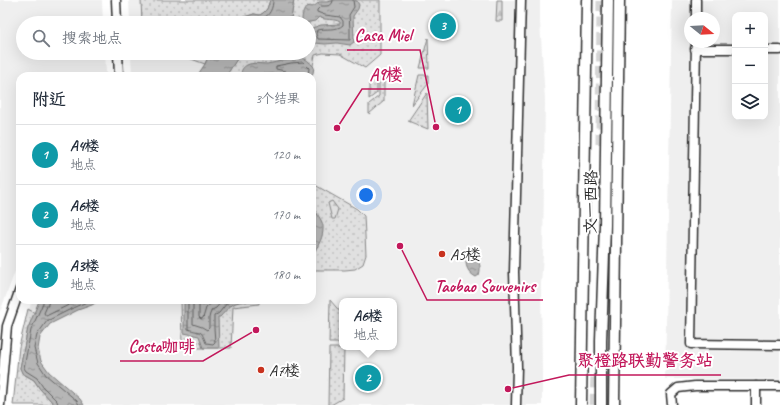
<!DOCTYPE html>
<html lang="zh">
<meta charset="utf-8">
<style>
body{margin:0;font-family:Caveat,"LXGW WenKai TC",sans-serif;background:#f6f6f7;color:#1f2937}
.controls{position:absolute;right:12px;top:12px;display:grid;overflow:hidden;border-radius:8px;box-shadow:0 4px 16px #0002}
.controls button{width:36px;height:36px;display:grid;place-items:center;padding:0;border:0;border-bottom:1px solid #e0e1e3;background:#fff;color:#1f2937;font:20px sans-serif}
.compass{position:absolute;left:684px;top:12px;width:36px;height:36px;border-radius:50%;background:#fff;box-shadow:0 4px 16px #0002;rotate:108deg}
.you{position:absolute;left:366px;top:195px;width:14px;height:14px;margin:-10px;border:3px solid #fff;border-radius:50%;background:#1a73e8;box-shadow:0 0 0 6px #1a73e833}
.badge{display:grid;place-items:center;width:26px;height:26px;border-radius:50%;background:#ea580c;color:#fff;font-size:13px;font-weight:700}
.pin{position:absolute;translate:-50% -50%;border:2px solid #fff;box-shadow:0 1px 4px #0006}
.popup{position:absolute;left:339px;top:298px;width:58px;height:52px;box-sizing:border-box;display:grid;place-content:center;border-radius:8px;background:#fff;filter:drop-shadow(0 1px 3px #0005);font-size:13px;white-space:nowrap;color:#747a83}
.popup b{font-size:15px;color:#1f2937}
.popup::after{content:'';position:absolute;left:50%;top:100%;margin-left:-8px;border:8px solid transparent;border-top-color:#fff}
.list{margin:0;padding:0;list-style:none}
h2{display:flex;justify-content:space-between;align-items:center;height:52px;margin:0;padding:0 16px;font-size:17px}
h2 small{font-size:13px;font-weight:400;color:#747a83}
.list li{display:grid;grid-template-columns:26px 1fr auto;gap:12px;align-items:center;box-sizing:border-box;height:60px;padding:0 16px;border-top:1px solid #e0e1e3}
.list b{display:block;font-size:15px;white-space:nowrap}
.list p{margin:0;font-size:13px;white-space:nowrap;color:#747a83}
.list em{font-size:13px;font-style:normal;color:#747a83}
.icon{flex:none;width:22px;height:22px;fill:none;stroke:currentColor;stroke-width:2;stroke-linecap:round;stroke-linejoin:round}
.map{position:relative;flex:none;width:780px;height:405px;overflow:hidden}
.search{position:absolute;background:#fff;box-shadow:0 4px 16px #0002;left:16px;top:16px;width:300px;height:44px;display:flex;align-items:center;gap:10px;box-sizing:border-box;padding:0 14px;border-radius:22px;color:#747a83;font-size:15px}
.panel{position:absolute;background:#fff;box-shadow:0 4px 16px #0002;left:16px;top:72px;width:300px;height:232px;border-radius:12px}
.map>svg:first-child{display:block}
.built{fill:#efefef;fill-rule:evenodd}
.green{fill:url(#green-dots);stroke:#868686}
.forest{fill:url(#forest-firs);stroke:#868686}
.water{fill:url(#water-ripples);stroke:#7e7e7e}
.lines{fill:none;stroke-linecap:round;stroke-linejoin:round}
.shore{stroke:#636363;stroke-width:1}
.highway-tunnel{stroke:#d5d5d5;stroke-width:11;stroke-dasharray:11 5.5;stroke-linecap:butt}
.minor-casing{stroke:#2b2b2b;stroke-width:11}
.major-casing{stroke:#2b2b2b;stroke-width:13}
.minor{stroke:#fff;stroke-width:8}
.major{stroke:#fff;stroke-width:10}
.poi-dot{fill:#c8321e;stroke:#fff;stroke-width:1.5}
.labels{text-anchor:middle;stroke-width:4;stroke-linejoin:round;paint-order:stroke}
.street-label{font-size:16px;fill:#2b2b2b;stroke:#fff}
.poi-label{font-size:16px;fill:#2b2b2b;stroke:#fff;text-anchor:start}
.leader{fill:none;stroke:#c2185b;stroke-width:1.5}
.callout-dot{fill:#c2185b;stroke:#fff;stroke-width:1.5}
.callout-label{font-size:17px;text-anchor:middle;font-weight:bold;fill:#c2185b;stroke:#fff;stroke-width:4;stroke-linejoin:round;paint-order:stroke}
</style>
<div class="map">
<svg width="780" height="405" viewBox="0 0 780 405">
<defs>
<pattern id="green-dots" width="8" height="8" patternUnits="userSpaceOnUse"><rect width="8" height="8" fill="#e0e0e0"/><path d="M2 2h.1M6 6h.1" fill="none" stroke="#c0c0c0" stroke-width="1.8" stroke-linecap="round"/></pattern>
<pattern id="forest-firs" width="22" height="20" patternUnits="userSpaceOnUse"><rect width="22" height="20" fill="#e0e0e0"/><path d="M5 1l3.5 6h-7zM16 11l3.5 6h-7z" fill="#c0c0c0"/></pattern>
<pattern id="water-ripples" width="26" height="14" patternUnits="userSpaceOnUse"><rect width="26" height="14" fill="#b6b6b6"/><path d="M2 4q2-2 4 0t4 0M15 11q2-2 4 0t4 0" fill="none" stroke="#949494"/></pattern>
</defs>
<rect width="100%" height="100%" fill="#fff"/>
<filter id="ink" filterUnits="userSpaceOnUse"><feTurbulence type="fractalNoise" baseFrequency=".025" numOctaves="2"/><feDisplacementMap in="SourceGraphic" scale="8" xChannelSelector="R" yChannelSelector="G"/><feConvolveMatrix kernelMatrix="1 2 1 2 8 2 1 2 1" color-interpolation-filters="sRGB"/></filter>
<g filter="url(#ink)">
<!-- built -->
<g class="built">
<polygon points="0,0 102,0 103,23 23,23 23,53 105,53 106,73 106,76 20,76 20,258 0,312"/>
<path d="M 129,0 L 540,0 L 540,22 L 545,99 L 543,256 L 541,284 L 542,375 L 542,405 L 13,405 L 18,349 L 32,300 L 312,300 L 312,76 L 132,76 L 131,53 L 309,53 L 309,23 L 130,23 ZM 342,301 L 394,301 L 394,347 L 342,347 Z"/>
<path d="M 672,0 L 780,0 L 780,379 L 665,379 ZM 735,15 L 765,15 L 765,117 L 735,117 ZM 690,18 L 714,18 L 714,42 L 690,42 Z"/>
</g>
<!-- green -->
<g class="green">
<polygon points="141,0 270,0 267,9 263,13 260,15 254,14 241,18 235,23 142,23"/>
<polygon points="294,0 380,0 380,55 365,68 340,54 323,53 315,55 311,76 225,76 241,53 309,53 309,23 288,23 291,19"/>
<polygon points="428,38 429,68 420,68"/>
<polygon points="175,53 210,53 205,64"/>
<polygon points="384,70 384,101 369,114 369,104 379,96 379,73"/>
<polygon points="377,75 377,93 369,99 369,81"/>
<polygon points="419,75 428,75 428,84 412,105"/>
<polygon points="427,93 428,129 408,121"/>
<polygon points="312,115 314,120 313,180 315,185 357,209 364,216 366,255 363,264 355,269 345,270 312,270"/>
<polygon points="181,300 259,300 259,304 233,307 231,348 196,348 182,346"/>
<polygon points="330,300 342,314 342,343 329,343"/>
<polygon points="28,309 35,313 28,328 20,368 23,374 34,380 40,389 55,405 13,405 19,347"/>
<polygon points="329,348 344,348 343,398 331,405 328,405"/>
</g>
<!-- forest -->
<g class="forest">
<polygon points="497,0 502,0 502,21 496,21"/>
<polygon points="332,201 338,209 335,219 332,219 328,203"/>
</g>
<!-- water -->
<g class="water">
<polygon points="270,0 294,0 291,19 288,23 235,23 241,18 254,14 260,15 263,13 267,9"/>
<path d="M 336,0 L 353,0 L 357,1 L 359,5 L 358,9 L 353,16 L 354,42 L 350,45 L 337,43 L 325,44 L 315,43 L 312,34 L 312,28 L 321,25 L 340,24 L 340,22 C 334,18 325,21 319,17 L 315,21 L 304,23 L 302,21 C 302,15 303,11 307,6 C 313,8 315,6 319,2 L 327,2 Z"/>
<polygon points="210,53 241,53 226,76 197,76 205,64"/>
<path d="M 299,58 C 307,58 309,62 314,67 L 313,73 L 311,76 L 287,76 C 272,68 254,81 241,75 C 241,70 243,67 247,65 C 253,62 260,64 267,64 C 278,62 288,59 299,58 Z"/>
<path d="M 312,123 L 313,128 C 312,155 311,182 315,209 C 317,216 324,221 323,229 C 323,237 319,244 315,251 L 312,252 Z"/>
<path d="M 469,255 C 479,257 482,266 479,275 L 476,277 C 468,273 464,265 467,256 Z"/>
<polygon points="41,300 100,300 92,305 78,310 50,324 40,337 38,349 41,361 49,372 80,399 84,405 55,405 40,389 34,380 22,373 20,368 28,328 39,301"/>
<path d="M 187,300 L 256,300 C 250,302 244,301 239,302 C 230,304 226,311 220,317 L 218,317 L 219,348 L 203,348 L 199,336 L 184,333 L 184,302 Z"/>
</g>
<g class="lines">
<!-- shore -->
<g class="shore">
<path d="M 333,0 C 333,7 326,6 321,6 L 317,10 L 317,12 L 325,15 L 340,17 L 343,21 L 343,25 C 337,31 325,28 317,30 L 316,34 L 318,39 L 350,40 L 350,29 L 349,15 L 354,7 L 353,0"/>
<path d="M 242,23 C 245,21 250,19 254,18 C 257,18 258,19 261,19 C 270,16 273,8 273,0"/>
<polyline points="286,76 285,71 276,69 276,66 291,63 303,62 309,68 308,76"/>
<polyline points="43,300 43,303 31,330 24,368 26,371 37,378 43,387 57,401 58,405"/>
<polyline points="49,300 48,304 44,313 46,316 79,300"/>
<path d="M 188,300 L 188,329 C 202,334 200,328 206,343 L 213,344 L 215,342 L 214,328 L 214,316 L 219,313 L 227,303 L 233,300"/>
<polyline points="193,300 193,324 202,327 207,330 209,328 209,318 210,314 212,310 216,308 223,300"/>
<polyline points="199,300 199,317 201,319 203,318 206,308 215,300"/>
<polyline points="79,405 77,401 46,375 38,363 34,348 37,335 47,321 77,306 92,300"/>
</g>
<!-- highway-tunnel -->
<g class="highway-tunnel">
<polyline points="601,144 602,0"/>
<polyline points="595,405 596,374"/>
</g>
<defs>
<g id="minor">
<polyline points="116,0 117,23"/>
<polyline points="696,18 696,0"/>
<polyline points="696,42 691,344 780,345"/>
<polyline points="695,49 735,49"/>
<polyline points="765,50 780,50"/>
<polyline points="118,53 119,76"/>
<polyline points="0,405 7,326 20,289"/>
<polyline points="516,405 517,367 514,272 521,0"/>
<polyline points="672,405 671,394 678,388 695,386 780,386"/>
<polyline points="756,405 756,386"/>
</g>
<g id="major">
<polyline points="581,405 587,0"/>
<polyline points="601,405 601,340 605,225 608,0"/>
<polyline points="614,405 619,0"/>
</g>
</defs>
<!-- minor casing -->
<use href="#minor" class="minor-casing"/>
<!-- major casing -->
<use href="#major" class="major-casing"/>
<!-- minor -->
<use href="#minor" class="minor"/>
<!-- major -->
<use href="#major" class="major"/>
</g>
</g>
<!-- markers -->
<g class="poi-dot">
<circle cx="442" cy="254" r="4"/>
<circle cx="261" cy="370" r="4"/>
</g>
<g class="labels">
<!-- street labels -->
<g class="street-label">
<text transform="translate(590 202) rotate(-89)" y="6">文一西路</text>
</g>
<!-- poi labels -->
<g class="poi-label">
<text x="450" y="260">A5楼</text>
<text x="269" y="376">A7楼</text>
</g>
</g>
<!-- callouts -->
<path class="leader" d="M436 127L420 50H347M337 128L362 89H411M400 246L427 300H543M256 330L203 361H120M508 389L569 375H721"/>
<g class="callout-dot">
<circle cx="436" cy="127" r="4"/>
<circle cx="337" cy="128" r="4"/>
<circle cx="400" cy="246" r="4"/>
<circle cx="256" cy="330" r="4"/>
<circle cx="508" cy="389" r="4"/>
</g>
<g class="callout-label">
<text x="383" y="41">Casa Miel</text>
<text x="386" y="80">A9楼</text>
<text x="485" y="292">Taobao Souvenirs</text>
<text x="162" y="352">Costa咖啡</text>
<text x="645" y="366">聚橙路联勤警务站</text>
</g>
</svg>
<div class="controls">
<button>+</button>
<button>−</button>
<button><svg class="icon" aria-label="layers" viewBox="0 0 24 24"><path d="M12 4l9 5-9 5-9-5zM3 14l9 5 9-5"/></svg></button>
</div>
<svg class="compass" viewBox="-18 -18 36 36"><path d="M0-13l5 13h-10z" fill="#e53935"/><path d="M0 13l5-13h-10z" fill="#747a83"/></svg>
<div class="you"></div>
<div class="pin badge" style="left:458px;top:110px;background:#0f9aa8">1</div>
<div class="pin badge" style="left:368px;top:378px;background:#0f9aa8">2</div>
<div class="popup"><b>A6楼</b>地点</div>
<div class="pin badge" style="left:443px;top:26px;background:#0f9aa8">3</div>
<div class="search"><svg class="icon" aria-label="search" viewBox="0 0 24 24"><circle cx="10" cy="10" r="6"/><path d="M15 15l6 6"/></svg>搜索地点</div>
<section class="panel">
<h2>附近<small>3个结果</small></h2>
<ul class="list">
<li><span class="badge" style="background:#0f9aa8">1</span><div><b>A4楼</b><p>地点</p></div><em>120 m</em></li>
<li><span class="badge" style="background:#0f9aa8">2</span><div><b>A6楼</b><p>地点</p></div><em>170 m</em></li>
<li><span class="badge" style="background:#0f9aa8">3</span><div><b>A3楼</b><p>地点</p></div><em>180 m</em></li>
</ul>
</section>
</div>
